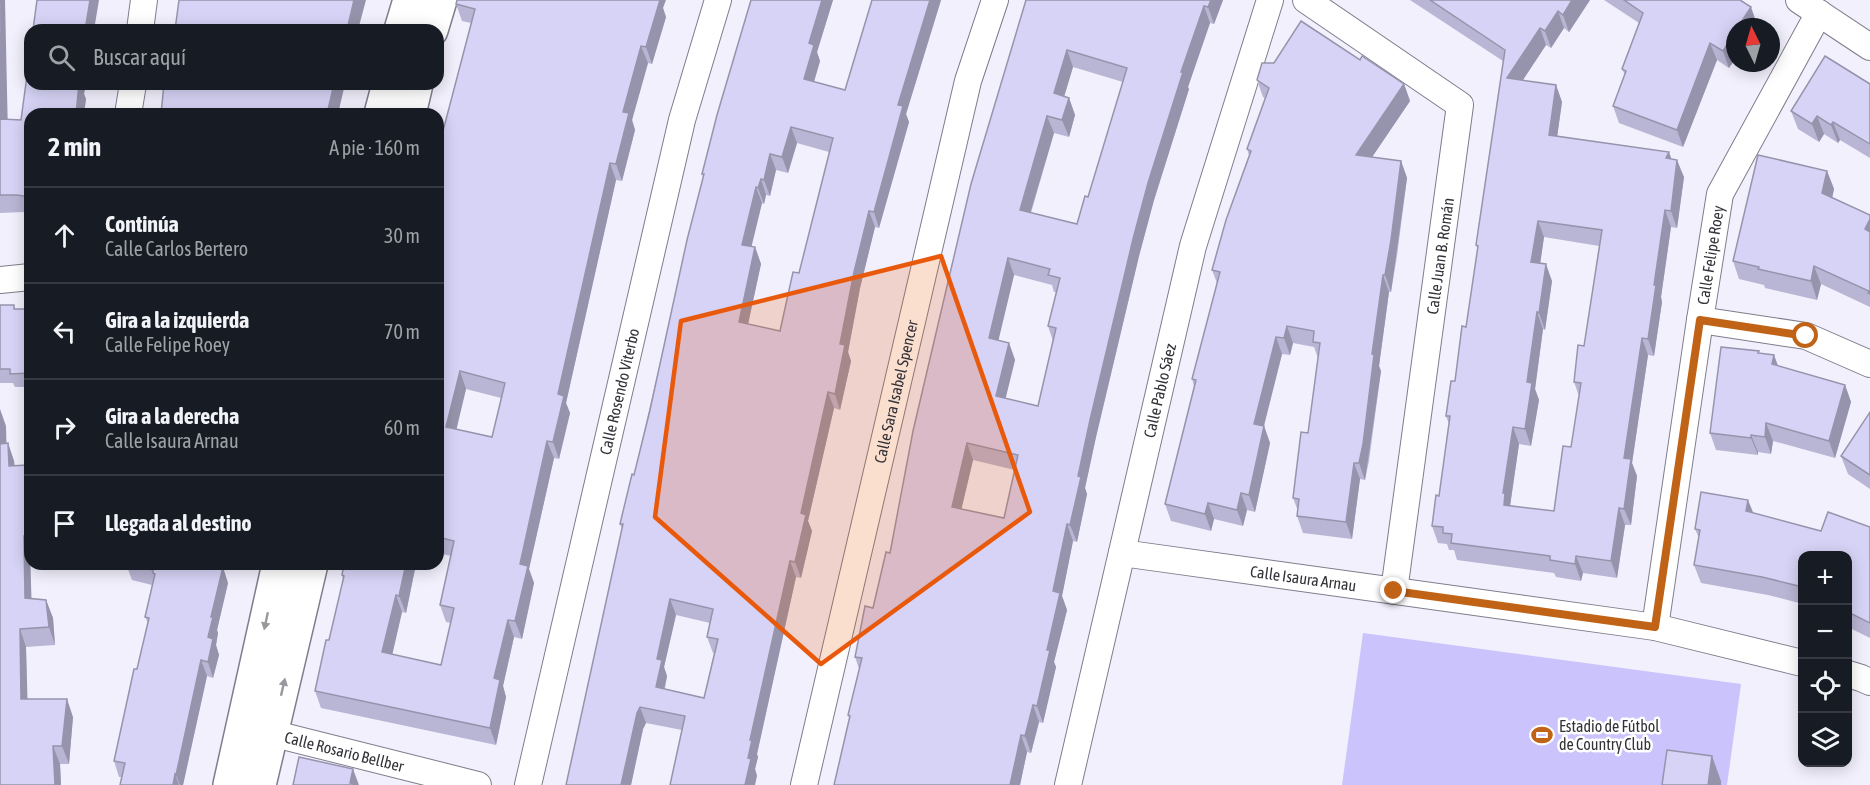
<!DOCTYPE html>
<html lang="es">
<meta charset="utf-8">
<style>
body{margin:0;font-family:"Asap Condensed",sans-serif;background:#242831;color:#f1f3f6}
.controls{position:absolute;right:18px;bottom:18px;display:grid;overflow:hidden;border-radius:12px;box-shadow:0 3px 15px #0003}
.controls button{width:54px;height:54px;display:grid;place-items:center;padding:0;border:0;border-bottom:2px solid #363941;background:#171b24;color:#f1f3f6;font:30px sans-serif}
.compass{position:absolute;left:1726px;top:18px;width:54px;height:54px;border-radius:50%;background:#171b24;box-shadow:0 3px 15px #0003;rotate:355deg}
.stop{position:absolute;width:18px;height:18px;margin:-14px;border:4px solid #c06316;border-radius:50%;background:#fff}
.stop.end{background:#c06316;border-color:#fff;box-shadow:0 2px 6px #0008}
.list{margin:0;padding:0;list-style:none}
h2{display:flex;justify-content:space-between;align-items:center;height:78px;margin:0;padding:0 24px;font-size:26px}
h2 small{font-size:20px;font-weight:400;color:#9ea1a6}
.list li{display:grid;grid-template-columns:39px 1fr auto;gap:18px;align-items:center;box-sizing:border-box;height:96px;padding:0 24px;border-top:2px solid #363941}
.list b{display:block;font-size:22px;white-space:nowrap}
.list p{margin:0;font-size:20px;white-space:nowrap;color:#9ea1a6}
.list em{font-size:20px;font-style:normal;color:#9ea1a6}
.icon{flex:none;width:33px;height:33px;fill:none;stroke:currentColor;stroke-width:2;stroke-linecap:round;stroke-linejoin:round}
.map{position:relative;flex:none;width:1870px;height:785px;overflow:hidden}
.search{position:absolute;background:#171b24;box-shadow:0 3px 15px #0003;left:24px;top:24px;width:420px;height:66px;display:flex;align-items:center;gap:15px;box-sizing:border-box;padding:0 21px;border-radius:18px;color:#9ea1a6;font-size:22px}
.panel{position:absolute;background:#171b24;box-shadow:0 3px 15px #0003;left:24px;top:108px;width:420px;height:462px;border-radius:18px}
.map>svg:first-child{display:block}
.green{fill:#cac3fc}
.lines{fill:none;stroke-linecap:round;stroke-linejoin:round}
.street-casing{stroke:#7f7d8b;stroke-width:28}
.secondary-casing{stroke:#7f7d8b;stroke-width:36}
.street{stroke:#fff;stroke-width:26}
.secondary{stroke:#fff;stroke-width:33}
.wall{fill:#b9b5d4;fill-rule:evenodd}
.shaded-wall{fill:#9694ac}
.building{fill:#d7d3f6;stroke:#9694ac;stroke-width:1.5;fill-rule:evenodd}
.oneway{fill:#99989c}
.route{stroke:#c06316;stroke-width:8}
.marked{fill:#e8590c;fill-opacity:0.2;stroke:#e8590c;stroke-width:4.5;stroke-linejoin:round}
.labels{text-anchor:middle;stroke-width:5;stroke-linejoin:round;paint-order:stroke}
.street-label{font-size:16px;fill:#333238;stroke:#fff}
.poi-label{font-size:16px;fill:#333238;stroke:#fff;text-anchor:start}
</style>
<div class="map">
<svg width="1870" height="785" viewBox="0 0 1870 785">
<rect width="100%" height="100%" fill="#f2f0fd"/>
<!-- green -->
<polygon class="green" points="1363,633 1741,684 1727,785 1342,785"/>
<g class="lines">
<defs>
<g id="street">
<polyline points="1306,0 1460,105 1394,591"/>
<polyline points="1799,0 1870,47"/>
<polyline points="140,30 144,0"/>
<polyline points="128,114 133,84"/>
<polyline points="0,280 30,277"/>
<polyline points="1700,320 1806,336 1870,364"/>
<path id="s1" d="M 1122,553 L 1655,627 L 1802,663"/>
<path id="s2" d="M 1655,627 L 1700,320 L 1720,194 L 1819,13"/>
<polyline points="1848,674 1861,678 1870,682"/>
<path id="s3" d="M 255,729 L 478,785"/>
<path id="s4" d="M 528,785 L 682,120 L 718,0"/>
<path id="s5" d="M 804,785 L 968,81 L 995,0"/>
<path id="s6" d="M 1068,785 L 1193,246 L 1270,0"/>
</g>
<g id="secondary">
<polyline points="401,30 410,0"/>
<polyline points="431,30 440,0"/>
<polyline points="381,114 389,84"/>
<polyline points="409,114 416,84"/>
<polyline points="230,785 279,564"/>
<polyline points="259,785 311,564"/>
</g>
</defs>
<!-- street casing -->
<use href="#street" class="street-casing"/>
<!-- secondary casing -->
<use href="#secondary" class="secondary-casing"/>
<!-- street -->
<use href="#street" class="street"/>
<!-- secondary -->
<use href="#secondary" class="secondary"/>
</g>
<!-- wall -->
<g class="wall">
<polygon points="0,0 7,119 21,120 30,84 86,84 84,94 86,99 84,114 30,114 30,213 23,212 0,213"/>
<path d="M 751,0 L 833,0 L 817,52 L 820,61 L 814,82 L 845,90 L 872,0 L 941,0 L 906,114 L 909,122 L 879,228 L 875,227 L 860,288 L 848,352 L 851,361 L 840,410 L 834,408 L 808,521 L 812,531 L 801,578 L 796,577 L 757,754 L 758,757 L 755,769 L 757,776 L 682,730 L 646,723 L 643,729 L 631,785 L 566,785 L 622,529 L 620,524 L 634,475 L 703,177 L 702,174 ZM 797,143 L 829,152 L 799,273 L 780,331 L 748,324 L 761,264 L 755,247 L 751,247 L 762,203 L 764,204 L 766,195 L 770,196 L 776,170 L 788,173 ZM 676,615 L 710,623 L 707,637 L 713,653 L 714,653 L 704,698 L 665,689 L 667,676 L 664,667 Z"/>
<path d="M 1026,0 L 1223,0 L 1214,24 L 1210,23 L 1188,87 L 1189,89 L 1154,200 L 1139,256 L 1096,437 L 1085,488 L 1087,494 L 1077,542 L 1073,541 L 1062,596 L 1067,610 L 1054,662 L 1056,667 L 1043,723 L 1039,722 L 1031,753 L 1027,752 L 1020,785 L 834,785 L 849,718 L 848,715 L 859,669 L 855,657 L 873,608 L 890,553 ZM 1073,67 L 1123,82 L 1088,197 L 1077,224 L 1031,213 L 1054,133 L 1069,137 L 1075,115 L 1069,98 L 1064,97 ZM 1014,275 L 1052,285 L 1054,292 L 1056,292 L 1048,326 L 1053,341 L 1038,406 L 1005,399 L 1015,360 L 1009,343 L 998,340 ZM 973,460 L 1015,470 L 1004,518 L 961,509 Z"/>
<path d="M 1410,0 L 1590,0 L 1569,32 L 1564,28 L 1551,48 L 1546,45 L 1523,80 L 1556,85 L 1562,102 L 1557,136 L 1671,159 L 1684,177 L 1677,228 L 1671,227 L 1661,297 L 1662,302 L 1654,356 L 1648,355 L 1632,463 L 1637,476 L 1631,525 L 1625,525 L 1617,578 L 1583,573 L 1581,581 L 1556,577 L 1554,573 L 1457,560 L 1454,550 L 1449,550 L 1447,544 L 1438,543 L 1432,526 L 1439,496 L 1449,424 L 1446,416 L 1455,381 L 1466,327 L 1478,250 L 1476,245 L 1503,61 ZM 1544,237 L 1599,246 L 1584,346 L 1574,382 L 1579,396 L 1571,447 L 1554,511 L 1510,506 L 1519,444 L 1531,446 L 1539,400 L 1535,389 L 1543,329 L 1545,330 L 1552,281 L 1540,263 Z"/>
<polygon points="1604,0 1740,0 1757,24 1735,27 1735,59 1729,68 1717,60 1683,147 1619,123 1613,106 1625,75 1622,69 1639,23"/>
<path d="M 456,4 L 663,8 L 666,17 L 652,64 L 648,63 L 632,120 L 635,130 L 622,181 L 616,180 L 566,403 L 570,413 L 559,459 L 554,458 L 529,569 L 534,583 L 522,639 L 514,637 L 503,686 L 506,697 L 496,745 L 321,708 L 315,691 L 329,640 L 343,579 L 342,575 L 344,564 L 416,564 L 406,613 L 402,612 L 392,654 L 441,665 L 451,623 L 446,622 L 440,605 L 451,556 L 438,553 L 438,150 L 471,23 L 462,21 ZM 466,389 L 501,398 L 492,437 L 456,429 Z"/>
<polygon points="1360,60 1404,84 1410,101 1372,157 1401,161 1407,178 1397,256 1391,292 1389,292 1379,366 1381,371 1369,461 1365,480 1360,479 1352,539 1303,533 1297,516 1298,511 1293,498 1308,433 1318,358 1314,347 1293,343 1290,355 1282,354 1264,426 1270,443 1255,512 1247,510 1243,526 1214,519 1211,531 1171,521 1165,504 1194,386 1192,379 1217,283 1212,270 1249,155 1247,149 1265,98 1263,97 1257,80 1274,63"/>
<polygon points="1870,84 1870,158 1840,140 1838,143 1824,134 1819,142 1798,129 1791,111"/>
<polygon points="1827,171 1834,189 1832,198 1870,215 1870,307 1821,284 1817,300 1765,288 1764,285 1739,279 1733,261"/>
<polygon points="0,305 14,305 15,309 30,309 30,387 15,387 13,383 0,383"/>
<polygon points="1774,355 1778,366 1845,385 1851,402 1835,458 1773,441 1771,454 1758,452 1758,455 1716,450 1710,433"/>
<polygon points="1870,412 1870,489 1848,474 1841,456"/>
<polygon points="6,426 6,443 8,443 14,461 15,466 30,469 30,564 31,599 46,600 53,618 55,645 26,647 27,699 73,717 69,764 60,764 61,785 0,785"/>
<polygon points="1753,513 1821,531 1870,527 1870,638 1848,627 1848,555 1803,555 1803,604 1768,595 1701,583 1694,565 1699,538 1695,529"/>
<polygon points="126,564 228,583 217,630 218,633 216,645 219,655 213,678 207,676 183,785 120,785 122,777 119,777 114,761 137,669 148,623 145,617 152,585 132,580"/>
</g>
<!-- shaded-wall -->
<g class="shaded-wall">
<polygon points="0,0 5,0 8,136 1,119"/>
<polygon points="90,0 99,0 94,30 85,30"/>
<polygon points="354,0 366,0 358,30 347,30"/>
<polygon points="655,0 666,0 663,8 666,17 652,64 646,47"/>
<polygon points="822,0 833,0 817,52 820,61 810,95 804,79 809,43"/>
<polygon points="930,0 941,0 906,114 909,122 879,228 874,212 898,105"/>
<polygon points="1211,0 1223,0 1214,24 1208,7"/>
<polygon points="1572,0 1590,0 1569,32 1563,15"/>
<polygon points="1204,6 1210,23 1188,87 1189,89 1154,200 1139,256 1096,437 1085,488 1087,494 1077,542 1070,525 1078,476 1090,420 1133,239 1148,183 1181,72"/>
<polygon points="1751,7 1757,24 1755,27 1738,27"/>
<polygon points="1558,11 1564,28 1551,48 1545,31"/>
<polygon points="1540,28 1546,45 1513,95 1507,78"/>
<polygon points="1735,32 1735,59 1729,68 1723,51"/>
<polygon points="1710,43 1717,60 1683,147 1677,130"/>
<polygon points="641,46 648,63 632,120 635,130 622,181 616,164 623,112"/>
<polygon points="1067,50 1073,67 1060,110 1054,93"/>
<polygon points="78,84 86,84 84,94 86,99 84,114 76,114"/>
<polygon points="334,84 345,84 338,114 327,114"/>
<polygon points="1404,84 1410,101 1362,172 1356,155"/>
<polygon points="1556,85 1562,102 1555,152 1549,135"/>
<polygon points="1069,98 1075,115 1069,137 1062,120"/>
<polygon points="1047,116 1054,133 1026,227 1020,210"/>
<polygon points="1817,116 1824,134 1819,142 1812,124"/>
<polygon points="1833,122 1840,140 1838,143 1831,125"/>
<polygon points="791,127 797,143 788,173 782,157"/>
<polygon points="1669,152 1675,169 1666,158"/>
<polygon points="770,154 776,170 770,196 764,180"/>
<polygon points="1677,160 1684,177 1677,228 1671,211"/>
<polygon points="1401,161 1407,178 1391,292 1385,275"/>
<polygon points="610,163 616,180 566,403 570,413 559,459 553,442 558,394"/>
<polygon points="1827,171 1834,189 1829,212 1822,193"/>
<polygon points="761,179 766,195 764,204 758,188"/>
<polygon points="756,187 762,203 748,261 742,245"/>
<polygon points="1665,210 1671,227 1661,297 1662,302 1654,356 1648,339 1654,285"/>
<polygon points="869,211 875,227 860,288 848,352 851,361 840,410 835,394 840,344 854,272"/>
<polygon points="1870,219 1870,242 1865,229"/>
<polygon points="1538,221 1544,237 1538,279 1531,262"/>
<polygon points="755,247 761,264 745,338 739,322"/>
<polygon points="1008,258 1014,275 995,355 989,338"/>
<polygon points="1546,264 1552,281 1545,330 1539,313"/>
<polygon points="1814,266 1821,284 1817,300 1811,281"/>
<polygon points="1383,275 1389,292 1379,366 1381,371 1365,480 1359,463 1372,354"/>
<polygon points="1537,312 1543,329 1535,389 1539,400 1531,446 1525,429 1527,382"/>
<polygon points="1287,326 1293,343 1290,355 1284,338"/>
<polygon points="1276,337 1282,354 1260,441 1254,424"/>
<polygon points="1642,338 1648,355 1632,463 1637,476 1631,525 1624,509 1624,458"/>
<polygon points="1009,343 1015,360 1002,413 996,396"/>
<polygon points="1774,355 1780,372 1772,364"/>
<polygon points="460,371 466,389 453,444 446,427"/>
<polygon points="1845,385 1851,402 1835,458 1829,441"/>
<polygon points="828,392 834,408 808,521 812,531 801,578 795,562 801,513"/>
<polygon points="0,409 6,426 7,461 0,444"/>
<polygon points="1766,423 1773,441 1771,454 1765,437"/>
<polygon points="1264,426 1270,443 1255,512 1249,495"/>
<polygon points="1513,427 1519,444 1510,506 1504,505 1503,493"/>
<polygon points="1751,435 1758,452 1758,455 1751,438"/>
<polygon points="547,441 554,458 529,569 534,583 522,639 515,621 520,564"/>
<polygon points="8,443 14,461 15,484 9,466"/>
<polygon points="967,443 973,460 958,524 952,507"/>
<polygon points="1354,463 1360,479 1352,539 1346,522"/>
<polygon points="1241,493 1247,510 1243,526 1237,510"/>
<polygon points="1748,500 1755,517 1746,511"/>
<polygon points="1208,503 1214,519 1211,531 1205,514"/>
<polygon points="1619,508 1625,525 1617,578 1611,561"/>
<polygon points="28,515 30,519 30,538 29,536"/>
<polygon points="1067,524 1073,541 1062,596 1067,610 1054,662 1056,667 1043,723 1037,706 1047,650 1053,591"/>
<polygon points="24,536 30,552 32,616 25,598"/>
<polygon points="1576,556 1583,573 1581,581 1575,564"/>
<polygon points="790,561 796,577 757,754 758,757 755,769 757,776 755,785 745,785 750,740"/>
<polygon points="406,564 416,564 406,613 399,596"/>
<polygon points="223,567 228,583 217,630 218,633 216,645 219,655 213,678 208,662 208,637 211,617"/>
<polygon points="396,595 402,612 389,669 382,652"/>
<polygon points="670,599 676,615 664,667 667,676 661,703 656,687 657,659"/>
<polygon points="46,600 53,618 55,645 49,627"/>
<polygon points="508,620 514,637 503,686 506,697 496,745 490,728 494,678"/>
<polygon points="20,629 26,647 28,716 21,699"/>
<polygon points="201,660 207,676 183,785 180,785 176,775"/>
<polygon points="67,699 73,717 69,764 62,746"/>
<polygon points="1033,705 1039,722 1031,753 1025,736"/>
<polygon points="640,707 646,723 643,729 631,785 621,785 637,713"/>
<polygon points="1021,735 1027,752 1020,785 1010,785"/>
<polygon points="53,746 60,764 61,785 55,785"/>
<polygon points="1712,756 1721,781 1721,785 1708,785"/>
<polygon points="353,769 359,785 350,783"/>
<polygon points="175,774 179,785 173,785"/>
</g>
<!-- building -->
<g class="building">
<polygon points="37,0 90,0 85,30 33,30"/>
<polygon points="179,0 354,0 347,30 175,30"/>
<path d="M 457,0 L 660,0 L 646,47 L 641,46 L 623,112 L 629,113 L 616,164 L 610,163 L 558,394 L 564,396 L 553,442 L 547,441 L 520,564 L 528,566 L 515,621 L 508,620 L 494,678 L 500,680 L 490,728 L 315,691 L 326,640 L 329,640 L 344,576 L 342,575 L 344,564 L 406,564 L 399,596 L 396,595 L 382,652 L 441,665 L 454,608 L 440,605 L 454,541 L 438,537 L 438,150 L 475,9 L 456,4 ZM 460,371 L 505,383 L 492,437 L 446,427 Z"/>
<path d="M 751,0 L 822,0 L 809,43 L 814,45 L 804,79 L 845,90 L 872,0 L 930,0 L 898,105 L 903,106 L 874,212 L 869,211 L 854,272 L 840,344 L 845,345 L 835,394 L 828,392 L 801,513 L 806,515 L 795,562 L 790,561 L 750,740 L 752,740 L 748,758 L 751,759 L 745,785 L 670,785 L 685,716 L 640,707 L 637,713 L 621,785 L 566,785 L 623,524 L 620,524 L 632,474 L 634,475 L 650,410 L 687,240 L 704,174 L 702,174 L 717,115 ZM 791,127 L 833,138 L 799,273 L 793,272 L 780,331 L 739,322 L 755,247 L 742,245 L 756,187 L 758,188 L 761,179 L 764,180 L 770,154 L 782,157 ZM 670,599 L 713,609 L 707,637 L 718,639 L 704,698 L 656,687 L 662,660 L 657,659 Z"/>
<path d="M 1026,0 L 1211,0 L 1208,7 L 1204,6 L 1181,72 L 1183,72 L 1148,183 L 1133,239 L 1090,420 L 1078,476 L 1081,477 L 1070,525 L 1067,524 L 1053,591 L 1060,593 L 1047,650 L 1050,650 L 1037,706 L 1033,705 L 1025,736 L 1021,735 L 1010,785 L 834,785 L 850,716 L 848,715 L 862,658 L 855,657 L 865,606 L 873,608 L 886,552 L 890,553 L 913,431 L 971,184 ZM 1067,50 L 1127,68 L 1088,197 L 1085,196 L 1077,224 L 1020,210 L 1047,116 L 1062,120 L 1069,98 L 1054,93 ZM 1008,258 L 1050,269 L 1048,275 L 1060,278 L 1048,326 L 1056,328 L 1038,406 L 996,396 L 1009,343 L 989,338 ZM 967,443 L 1018,455 L 1004,518 L 952,507 Z"/>
<path d="M 1430,0 L 1572,0 L 1563,15 L 1558,11 L 1545,31 L 1540,28 L 1507,78 L 1556,85 L 1549,135 L 1669,152 L 1666,158 L 1677,160 L 1671,211 L 1665,210 L 1654,285 L 1656,285 L 1648,339 L 1642,338 L 1624,458 L 1631,459 L 1624,509 L 1619,508 L 1611,561 L 1576,556 L 1575,564 L 1550,560 L 1550,556 L 1451,543 L 1452,534 L 1443,533 L 1443,527 L 1432,526 L 1436,495 L 1439,496 L 1450,416 L 1446,416 L 1451,381 L 1455,381 L 1462,326 L 1466,327 L 1478,246 L 1476,245 L 1505,50 ZM 1538,221 L 1602,230 L 1584,346 L 1578,345 L 1574,382 L 1581,383 L 1571,447 L 1563,446 L 1554,511 L 1504,505 L 1505,493 L 1503,493 L 1513,427 L 1525,429 L 1532,383 L 1527,382 L 1537,312 L 1539,313 L 1546,264 L 1531,262 Z"/>
<polygon points="1624,0 1740,0 1751,7 1738,27 1735,27 1735,32 1723,51 1710,43 1677,130 1613,106 1626,71 1622,69 1643,13"/>
<polygon points="1301,21 1360,60 1362,56 1404,84 1356,155 1401,161 1391,240 1385,275 1383,275 1372,354 1374,355 1363,444 1359,463 1354,463 1346,522 1297,516 1299,499 1293,498 1301,432 1308,433 1320,343 1313,342 1314,331 1287,326 1284,338 1276,337 1254,424 1264,426 1249,495 1241,493 1237,510 1208,503 1205,514 1165,504 1196,380 1192,379 1220,272 1212,270 1226,220 1251,151 1247,149 1269,88 1257,80 1262,63 1274,63"/>
<polygon points="0,32 1,119 21,120 30,53 30,84 79,84 76,114 30,114 30,197 17,195 0,195"/>
<polygon points="1825,56 1870,84 1870,144 1833,122 1831,125 1817,116 1812,124 1791,111"/>
<polygon points="164,84 334,84 327,114 161,114"/>
<polygon points="1758,155 1827,171 1822,193 1870,215 1870,219 1865,229 1870,232 1870,294 1868,293 1869,291 1814,266 1811,281 1758,269 1759,267 1733,261"/>
<polygon points="0,305 14,305 14,309 30,309 30,373 10,374 10,369 0,369"/>
<polygon points="1721,347 1759,351 1758,353 1774,355 1772,364 1845,385 1829,441 1766,423 1765,437 1751,435 1751,438 1710,433"/>
<polygon points="1870,412 1870,475 1841,456"/>
<polygon points="0,438 0,444 8,443 9,466 28,465 30,486 30,515 28,515 29,536 24,536 25,598 46,600 49,627 20,629 21,699 67,699 62,746 53,746 55,785 0,785"/>
<polygon points="1701,492 1748,500 1746,511 1821,531 1828,512 1870,527 1870,623 1848,612 1848,555 1803,555 1803,587 1762,577 1694,565 1700,530 1695,529"/>
<polygon points="126,564 219,564 223,567 211,617 213,617 208,637 213,639 208,662 201,660 176,775 175,774 173,785 120,785 125,763 114,761 134,669 137,669 149,618 145,617 155,574 153,573 153,570"/>
<polygon points="1667,750 1712,756 1708,785 1662,785"/>
<polygon points="299,757 353,769 350,783 358,785 293,785"/>
</g>
<!-- one-way arrows -->
<defs><path id="oneway-solid" d="M-6-.8H1V-3.2L6.5 0L1 3.2V.8H-6Z" transform="scale(1.5)"/></defs>
<g class="oneway">
<use href="#oneway-solid" transform="translate(266 621) rotate(102)"/>
<use href="#oneway-solid" transform="translate(283 687) rotate(-77)"/>
</g>
<g class="lines">
<!-- route -->
<polyline class="route" points="1394,591 1655,627 1700,320 1806,336"/>
</g>
<!-- marked area -->
<path class="marked" d="M 941,256 L 1030,512 L 821,664 L 655,517 L 681,321 Z"/>
<!-- icons -->
<defs>
<symbol id="stadium-bare" viewBox="-9 -9 18 18"><path d="M0-5a6.5 5 0 1 0 0 10a6.5 5 0 1 0 0-10ZM-3.5-1.8h7v3.6h-7Z" fill="#c06316" stroke="#fff" stroke-width="2.5" paint-order="stroke"/></symbol>
</defs>
<g fill-rule="evenodd">
<use href="#stadium-bare" x="1527" y="720" width="30" height="30"/>
</g>
<g class="labels">
<!-- street labels -->
<g class="street-label">
<text dy="6" stroke="none"><textPath href="#s2" startOffset="376">Calle Felipe Roey</textPath></text>
<text transform="translate(1440 256) rotate(-82)" y="6">Calle Juan B. Román</text>
<text dy="6" stroke="none"><textPath href="#s6" startOffset="405">Calle Pablo Sáez</textPath></text>
<text dy="6" stroke="none"><textPath href="#s5" startOffset="404">Calle Sara Isabel Spencer</textPath></text>
<text dy="6" stroke="none"><textPath href="#s4" startOffset="404">Calle Rosendo Viterbo</textPath></text>
<text dy="6" stroke="none"><textPath href="#s1" startOffset="183">Calle Isaura Arnau</textPath></text>
<text dy="6" stroke="none"><textPath href="#s3" startOffset="92">Calle Rosario Bellber</textPath></text>
</g>
<!-- poi labels -->
<g class="poi-label">
<text x="1559" y="732">Estadio de Fútbol<tspan x="1559" dy="18">de Country Club</tspan></text>
</g>
</g>
</svg>
<div class="controls">
<button>+</button>
<button>−</button>
<button><svg class="icon" aria-label="locate" viewBox="0 0 24 24"><circle cx="12" cy="12" r="6"/><path d="M12 2v4M12 18v4M2 12h4M18 12h4"/></svg></button>
<button><svg class="icon" aria-label="layers" viewBox="0 0 24 24"><path d="M12 4l9 5-9 5-9-5zM3 14l9 5 9-5"/></svg></button>
</div>
<svg class="compass" viewBox="-18 -18 36 36"><path d="M0-13l5 13h-10z" fill="#e53935"/><path d="M0 13l5-13h-10z" fill="#9ea1a6"/></svg>
<div class="stop" style="left:1806px;top:336px"></div>
<div class="stop end" style="left:1394px;top:591px"></div>
<div class="search"><svg class="icon" aria-label="search" viewBox="0 0 24 24"><circle cx="10" cy="10" r="6"/><path d="M15 15l6 6"/></svg>Buscar aquí</div>
<section class="panel">
<h2>2 min<small>A pie · 160 m</small></h2>
<ul class="list">
<li><svg class="icon" aria-label="ahead" viewBox="0 0 24 24"><path d="M12 20V5M6 11l6-6 6 6"/></svg><div><b>Continúa</b><p>Calle Carlos Bertero</p></div><em>30 m</em></li>
<li><svg class="icon" aria-label="left" viewBox="0 0 24 24"><path d="M17 20v-9H6M10 6l-5 5 5 5"/></svg><div><b>Gira a la izquierda</b><p>Calle Felipe Roey</p></div><em>70 m</em></li>
<li><svg class="icon" aria-label="right" viewBox="0 0 24 24"><path d="M7 20v-9h11M14 6l5 5-5 5"/></svg><div><b>Gira a la derecha</b><p>Calle Isaura Arnau</p></div><em>60 m</em></li>
<li><svg class="icon" aria-label="arrive" viewBox="0 0 24 24"><path d="M6 21V4h12l-3 4 3 4H6"/></svg><div><b>Llegada al destino</b></div></li>
</ul>
</section>
</div>
